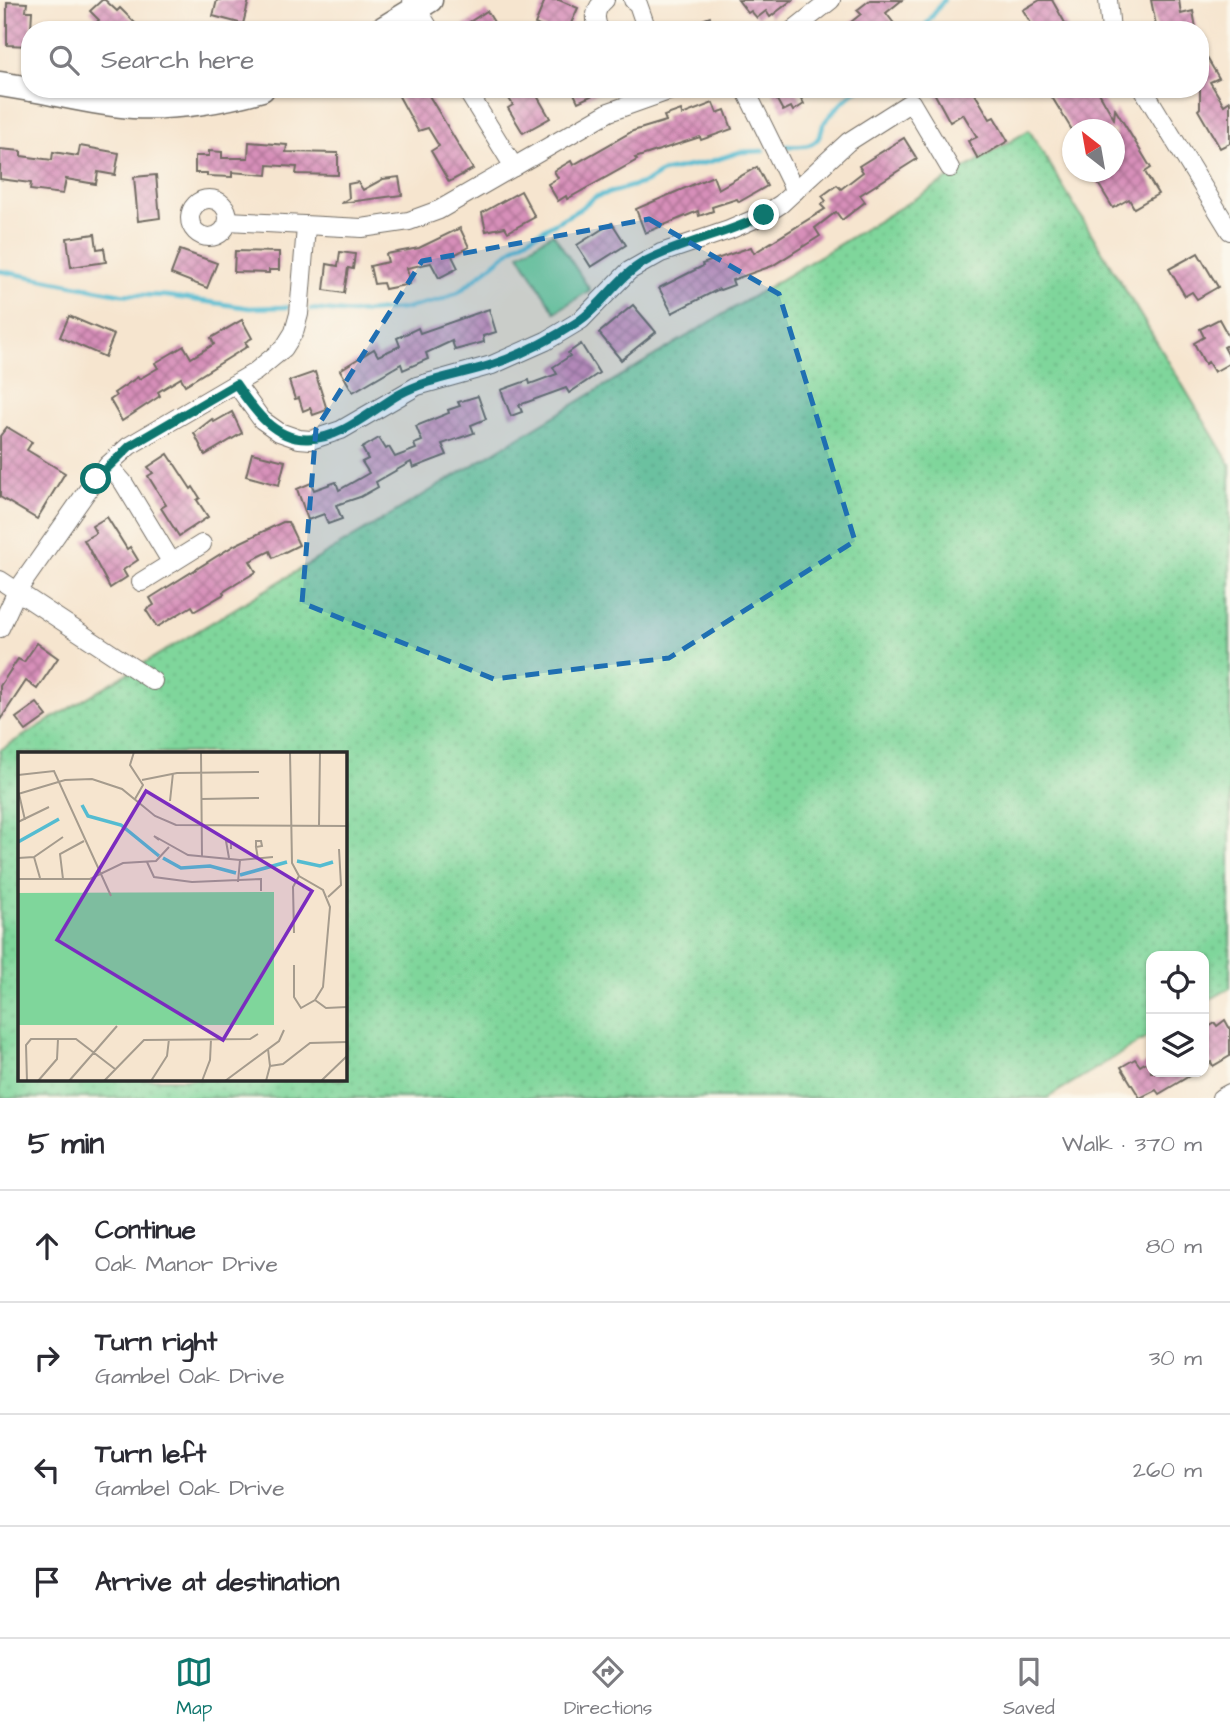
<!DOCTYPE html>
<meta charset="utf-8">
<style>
body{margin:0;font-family:"Architects Daughter",sans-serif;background:#f2f2f3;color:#2b2b33}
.controls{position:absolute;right:21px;bottom:21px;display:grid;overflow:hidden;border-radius:14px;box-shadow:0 2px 5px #0004}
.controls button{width:63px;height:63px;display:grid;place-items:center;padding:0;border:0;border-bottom:2px solid #e1e1e2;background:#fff;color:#2b2b33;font:35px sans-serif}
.compass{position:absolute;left:1062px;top:119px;width:63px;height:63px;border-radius:50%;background:#fff;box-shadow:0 2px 5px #0004;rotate:329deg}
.stop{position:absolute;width:21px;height:21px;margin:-16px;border:5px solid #0f766e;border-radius:50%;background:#fff}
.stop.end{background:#0f766e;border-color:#fff;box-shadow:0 2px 7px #0008}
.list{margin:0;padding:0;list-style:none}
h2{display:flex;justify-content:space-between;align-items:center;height:91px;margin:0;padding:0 28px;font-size:30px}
h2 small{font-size:23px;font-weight:400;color:#7c7c81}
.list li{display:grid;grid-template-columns:46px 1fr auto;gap:21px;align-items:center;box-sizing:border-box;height:112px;padding:0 28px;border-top:2px solid #e1e1e2}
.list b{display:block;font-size:26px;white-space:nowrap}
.list p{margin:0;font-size:23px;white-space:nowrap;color:#7c7c81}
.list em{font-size:23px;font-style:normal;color:#7c7c81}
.icon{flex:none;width:38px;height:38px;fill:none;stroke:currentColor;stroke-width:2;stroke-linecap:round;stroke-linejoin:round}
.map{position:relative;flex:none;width:1230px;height:1098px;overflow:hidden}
.search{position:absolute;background:#fff;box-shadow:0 2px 5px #0004;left:21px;right:21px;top:21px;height:77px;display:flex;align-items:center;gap:18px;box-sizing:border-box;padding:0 24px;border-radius:28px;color:#7c7c81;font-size:26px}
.sheet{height:539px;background:#fff}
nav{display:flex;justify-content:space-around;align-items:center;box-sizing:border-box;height:98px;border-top:2px solid #e1e1e2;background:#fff;font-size:19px;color:#7c7c81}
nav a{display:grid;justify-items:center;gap:4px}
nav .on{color:#0f766e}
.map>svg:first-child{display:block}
.grass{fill:url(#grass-dots);stroke:#558063;stroke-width:2;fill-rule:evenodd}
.pitch{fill:#7fd69b;stroke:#558063;stroke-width:2}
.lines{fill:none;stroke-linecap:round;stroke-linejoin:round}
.stream{stroke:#54bcd1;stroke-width:4.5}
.building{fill:url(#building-cross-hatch)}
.street-casing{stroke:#726c64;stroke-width:20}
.secondary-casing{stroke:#726c64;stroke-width:27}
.street{stroke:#fff;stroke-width:18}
.secondary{stroke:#fff;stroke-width:24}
.route{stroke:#0f766e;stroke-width:9}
.marked{fill:#1f6fb2;fill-opacity:0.2;stroke:#1f6fb2;stroke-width:5;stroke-dasharray:14 9;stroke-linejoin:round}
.inset-river{fill:none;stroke:#54bcd1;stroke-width:3.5}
.inset-road{fill:none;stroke:#a59b8d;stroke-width:2}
.view{fill:#7b2cbf;fill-opacity:0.15;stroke:#7b2cbf;stroke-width:3.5}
.inset-edge{fill:none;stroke:#2b2b2b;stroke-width:3.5}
</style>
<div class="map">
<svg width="1230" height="1098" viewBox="0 0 1230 1098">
<defs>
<pattern id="grass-dots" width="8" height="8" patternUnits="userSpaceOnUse" patternTransform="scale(1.75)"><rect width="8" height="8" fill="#7fd69b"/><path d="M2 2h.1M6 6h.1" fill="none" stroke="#6eb886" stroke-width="1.8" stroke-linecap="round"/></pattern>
<pattern id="building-cross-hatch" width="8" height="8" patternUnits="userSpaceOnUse" patternTransform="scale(1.75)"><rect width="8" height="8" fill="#d78fb9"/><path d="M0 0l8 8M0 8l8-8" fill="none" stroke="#af7597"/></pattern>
</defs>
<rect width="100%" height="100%" fill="#fbf7ec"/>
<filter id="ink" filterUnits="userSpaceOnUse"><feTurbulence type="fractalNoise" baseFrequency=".0143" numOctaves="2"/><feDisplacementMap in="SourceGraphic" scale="14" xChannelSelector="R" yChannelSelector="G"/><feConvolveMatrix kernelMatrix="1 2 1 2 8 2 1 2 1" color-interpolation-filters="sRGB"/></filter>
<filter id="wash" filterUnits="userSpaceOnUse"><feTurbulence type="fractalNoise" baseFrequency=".00686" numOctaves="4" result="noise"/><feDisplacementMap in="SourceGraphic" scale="28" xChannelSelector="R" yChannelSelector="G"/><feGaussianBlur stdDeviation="1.57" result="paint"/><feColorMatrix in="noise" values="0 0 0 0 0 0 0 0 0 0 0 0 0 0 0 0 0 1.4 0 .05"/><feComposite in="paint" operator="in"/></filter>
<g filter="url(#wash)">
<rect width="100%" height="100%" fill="#f6e5cf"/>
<!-- grass -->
<path class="grass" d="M 1029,130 L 1230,464 L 1230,988 L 1204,1003 L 1204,956 L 1151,956 L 1151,1035 L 1047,1098 L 0,1098 L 0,750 ZM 19,753 L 345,753 L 345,1079 L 19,1079 Z"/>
<!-- pitch -->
<polygon class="pitch" points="553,233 590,290 555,312 519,254"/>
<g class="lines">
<!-- stream -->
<g class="stream">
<polyline points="922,30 944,0"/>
<path d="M 786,146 C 798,146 814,149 820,135 C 822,132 822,128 823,125 C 828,116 850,94 858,89"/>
<polyline points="0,271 121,294 167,296 250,308 287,307"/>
<polyline points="311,309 352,313 403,309 441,300 460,291 518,244 578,210 595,197 646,182 662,172 709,162 740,152 763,151"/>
</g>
</g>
<g id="blocks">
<!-- building -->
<g class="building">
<polygon points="102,0 105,0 117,11 120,8 142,30 89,30 99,20 90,11"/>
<polygon points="217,0 249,0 243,24 213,16"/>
<polygon points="545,0 559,0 578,8 568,30 548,30 535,24"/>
<polygon points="738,0 792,0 770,17 766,11 757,18 751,11 748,13"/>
<polygon points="870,0 902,0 886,13 899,30 841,30 861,14 857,10"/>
<polygon points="1040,0 1052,0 1069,30 1035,30 1023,10"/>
<polygon points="1151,0 1179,0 1181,14 1193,11 1196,28 1157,30"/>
<polygon points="7,2 27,3 26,11 32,11 30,46 7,45"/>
<polygon points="487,11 499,30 457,30"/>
<polygon points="710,17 715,30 678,30 678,29"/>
<polygon points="1200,46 1219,78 1210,82 1224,105 1230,101 1230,143 1220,148 1198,110 1200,108"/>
<polygon points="395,89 425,89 473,169 449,182 431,151 439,146 428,128 418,131"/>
<polygon points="503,89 533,89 550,118 523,133 508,108 513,105"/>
<polygon points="572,89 606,89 578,102"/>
<polygon points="771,89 796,89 804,104 793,111 791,107 783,111"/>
<polygon points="932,89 972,89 990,119 994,117 1008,141 978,159 968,141 977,137 963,114 950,122"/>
<polygon points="1047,89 1097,89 1114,119 1115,109 1151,168 1145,172 1158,194 1134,208 1129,199 1113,208 1096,180 1115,172 1115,130 1072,130"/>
<polygon points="713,103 717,113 725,110 732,129 701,140 700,137 635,158 637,160 567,199 566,196 558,201 548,184 558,178 554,171 571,161 573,165 633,131 666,121 664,116 681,110 682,115"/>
<polygon points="904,138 917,159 860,195 865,202 842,220 836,212 815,228 820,236 772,266 732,280 734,285 720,290 719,289 672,313 659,288 703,266 702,264 751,247 754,253 825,209 821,205 826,201 822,196 837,185 841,189 863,172 859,166"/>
<polygon points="249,142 287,145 286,152 338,153 338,175 296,174 297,167 268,165 267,175 232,172 232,177 207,176 207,173 195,173 195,156 209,156 209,151 222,152 222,158 248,158"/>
<polygon points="80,146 119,153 115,175 98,172 96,184 66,179 63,194 30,190 31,183 0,179 0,149 21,151 21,156 52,160 53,152 78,156"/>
<polygon points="757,167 767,186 739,202 737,199 712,207 713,211 699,216 698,211 645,233 636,209 713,176 718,189"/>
<polygon points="156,175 160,218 138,221 134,177"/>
<polygon points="399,177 402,195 341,203 349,198 348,184 358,182 363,190 383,179"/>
<polygon points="521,191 535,217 508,232 505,227 486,231 482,213"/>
<polygon points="612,223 626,245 591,267 577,245"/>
<polygon points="460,228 469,247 452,256 458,268 439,278 431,263 407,268 410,284 385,289 383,283 374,284 370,266 388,262 386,254 419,248"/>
<polygon points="95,234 97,249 104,248 106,262 71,267 67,238"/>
<polygon points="180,250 217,263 207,288 171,274"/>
<polygon points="235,251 279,252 279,270 269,270 269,273 234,272"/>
<polygon points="340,252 355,254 353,269 348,268 344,293 324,290 327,264 338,266"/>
<polygon points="1198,253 1218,287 1197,299 1192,292 1185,296 1169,269"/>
<polygon points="633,305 656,332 621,360 599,333"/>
<polygon points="489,309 496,332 483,336 484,342 455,350 452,341 426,353 428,359 403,370 401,364 353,392 340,370 374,349 378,356 400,346 397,338 418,328 420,333"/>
<polygon points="69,316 114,335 105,357 60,337"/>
<polygon points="1219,319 1230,339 1230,344 1224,347 1230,358 1230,363 1214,372 1208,362 1205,364 1194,343 1204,337 1200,329"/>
<polygon points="242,320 252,338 245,342 248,346 185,385 181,378 158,392 160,396 122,421 110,400 116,396 114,393 138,377 139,379 158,368 155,363 184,346 191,358 214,344 211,338"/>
<polygon points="581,344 599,373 569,393 566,388 519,405 522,412 511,416 501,390 529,380 530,384 557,374 553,367 570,356 568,353"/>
<polygon points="315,372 327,410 313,415 310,408 303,411 299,398 295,399 289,381"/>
<polygon points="478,396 486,419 471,425 474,433 442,444 447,455 413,468 411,462 376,482 378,487 360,497 336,505 342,519 328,524 324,514 308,520 297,489 311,483 314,490 336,482 339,490 369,473 362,462 368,459 362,448 379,438 386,449 389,447 395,457 416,449 414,444 422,441 416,426 449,413 448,410 460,406 458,402"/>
<polygon points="232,412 242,433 205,455 194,433 212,419 214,422"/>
<polygon points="7,427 32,442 27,450 65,473 37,519 0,497 0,436"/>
<polygon points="252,453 285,461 279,485 246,476"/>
<polygon points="168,454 191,489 193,487 200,498 197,500 208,517 179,536 161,508 166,505 148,476 153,473 148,467"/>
<polygon points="107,517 127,549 130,547 138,560 123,570 127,577 110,588 84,540 96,533 92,526"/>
<polygon points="283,522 288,522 299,545 273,558 270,551 250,561 256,572 223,592 224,594 195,611 192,606 157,627 146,610 154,605 150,598 235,545"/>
<polygon points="37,643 58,658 37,689 26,681 0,720 0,686 18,659 24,662"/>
<polygon points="37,703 47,716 26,731 16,718"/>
<polygon points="1225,1020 1230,1029 1230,1056 1213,1066 1211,1062 1204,1067 1204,1030 1215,1023 1217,1026"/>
<polygon points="1135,1059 1140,1066 1151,1059 1151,1072 1196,1072 1159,1094 1156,1090 1140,1098 1121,1067"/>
</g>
</g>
</g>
<g filter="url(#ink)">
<use href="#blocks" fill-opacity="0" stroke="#726c64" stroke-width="2"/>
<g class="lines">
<defs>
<g id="street">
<polyline points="412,0 430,30"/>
<polyline points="633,0 638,4 647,30"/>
<polyline points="1108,0 1111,30"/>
<path d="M 600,30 C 593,19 595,8 605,0"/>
<polyline points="793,30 831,0"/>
<polyline points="466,89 514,167"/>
<polyline points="745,89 795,191"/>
<polyline points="1143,89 1230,231"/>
<circle cx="209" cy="218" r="19"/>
<polyline points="228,221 362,228 409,221 439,210 609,112 674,89"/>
<polyline points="236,384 262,420 279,432 299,439 311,440 341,430 417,386 492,365 546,341 581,320 629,271 643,263 661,253 729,230 764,215 781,204 848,142 911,102 950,168"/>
<polyline points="108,465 123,482 172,563"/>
<polyline points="0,580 153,681"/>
<polyline points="141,582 202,544"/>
<polyline points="0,628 17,591 90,487 108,465 129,446 255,372 284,348 294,332 299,314 306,227"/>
<polyline points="1221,1098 1230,1093"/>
</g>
<g id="secondary">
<polyline points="381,30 430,0"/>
<polyline points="0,84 30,89"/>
<path d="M 31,89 C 65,95 99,104 133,106 C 177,108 220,101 262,89"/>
</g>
</defs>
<!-- street casing -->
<use href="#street" class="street-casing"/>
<!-- secondary casing -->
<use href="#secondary" class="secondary-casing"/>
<!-- street -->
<use href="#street" class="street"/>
<!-- secondary -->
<use href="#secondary" class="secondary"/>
</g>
</g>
<g class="lines" filter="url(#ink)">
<!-- route -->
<path class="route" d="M 96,479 L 130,446 L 236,384 C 253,409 274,440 308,439 C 341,439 371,411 398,395 C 428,378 462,375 494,364 C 523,354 553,338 579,321 C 604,304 618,276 646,261 C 684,241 726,235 764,215"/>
</g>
<!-- marked area -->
<path class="marked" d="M 649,219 L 779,294 L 855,541 L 669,658 L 494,679 L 302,603 L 316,429 L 422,261 Z"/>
<!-- overview -->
<g transform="translate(18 752)">
<rect width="329" height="329" fill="#f6e5cf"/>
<path d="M 256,140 L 256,273 L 0,273 L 0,141 Z" fill="#7fd69b"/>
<path class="inset-river" d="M 64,53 L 70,64 L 103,73 L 141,104M 0,90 L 41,67M 145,106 L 163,116 L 192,114 L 218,121M 279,109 L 302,114 L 315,110M 222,123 L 269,110"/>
<path class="inset-road" d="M 116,0 L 112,13 L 125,33 L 117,47M 183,0 L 184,104M 272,0 L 274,111 L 281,124 L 305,138 L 312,155 L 305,235 L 297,248 L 283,256 L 276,245 L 276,213M 0,23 L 36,19 L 93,144M 124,28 L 159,21 L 241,20M 0,42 L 47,28 L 74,27 L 104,37 L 137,64 L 158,73 L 329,74M 1,42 L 7,68M 183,47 L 241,46M 152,49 L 155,21M 0,70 L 31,55M 301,74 L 302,0M 141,88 L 136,84 L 170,103 L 222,108 L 255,105M 238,95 L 238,89 L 243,89 L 244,94 L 238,95 L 240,107M 16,105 L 22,126M 0,106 L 16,105 L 45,85M 211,106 L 208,89 L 213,90 L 213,97M 129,110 L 136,125 L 174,130 L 243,127 L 243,139M 0,127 L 72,127 L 105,111 L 138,109 L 151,95M 45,127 L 42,102 L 66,89M 220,130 L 222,108M 310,145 L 323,133 L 321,97M 276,181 L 275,135 L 281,124M 297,248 L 308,256 L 329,255M 252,314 L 265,312 L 292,291 L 329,290M 9,329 L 8,293 L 13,287 L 58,287 L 97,317M 20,329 L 39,307 L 40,287M 51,329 L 99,274M 86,329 L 126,288 L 232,287 L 240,282M 133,329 L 149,304 L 151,287M 184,329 L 192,308 L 193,287M 207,329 L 261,289 L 266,278M 248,329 L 252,314 L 250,297M 303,329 L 329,304"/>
<path class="view" d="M 128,39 L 294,139 L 205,288 L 39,188 Z"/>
<rect width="329" height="329" class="inset-edge"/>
</g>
</svg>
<div class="controls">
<button><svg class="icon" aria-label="locate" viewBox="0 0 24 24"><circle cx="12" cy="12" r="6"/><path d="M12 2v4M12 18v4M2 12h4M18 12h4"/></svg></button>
<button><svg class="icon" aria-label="layers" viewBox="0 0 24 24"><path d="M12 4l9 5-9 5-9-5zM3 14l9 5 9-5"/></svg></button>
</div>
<svg class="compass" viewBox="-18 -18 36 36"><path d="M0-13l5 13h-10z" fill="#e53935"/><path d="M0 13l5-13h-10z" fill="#7c7c81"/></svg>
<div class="stop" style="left:96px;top:479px"></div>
<div class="stop end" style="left:764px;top:215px"></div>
<div class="search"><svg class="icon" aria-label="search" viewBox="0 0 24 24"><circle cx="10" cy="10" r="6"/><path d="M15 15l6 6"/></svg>Search here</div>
</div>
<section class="sheet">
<h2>5 min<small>Walk · 370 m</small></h2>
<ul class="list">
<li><svg class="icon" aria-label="ahead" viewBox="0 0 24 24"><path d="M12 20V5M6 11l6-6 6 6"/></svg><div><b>Continue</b><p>Oak Manor Drive</p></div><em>80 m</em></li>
<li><svg class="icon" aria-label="right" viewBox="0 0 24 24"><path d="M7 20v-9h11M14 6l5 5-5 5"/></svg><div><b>Turn right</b><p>Gambel Oak Drive</p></div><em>30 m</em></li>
<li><svg class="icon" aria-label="left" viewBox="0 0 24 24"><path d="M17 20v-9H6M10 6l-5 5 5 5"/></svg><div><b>Turn left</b><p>Gambel Oak Drive</p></div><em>260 m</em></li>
<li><svg class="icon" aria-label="arrive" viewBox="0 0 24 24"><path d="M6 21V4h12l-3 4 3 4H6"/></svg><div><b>Arrive at destination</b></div></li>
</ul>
</section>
<nav>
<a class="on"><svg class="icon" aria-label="map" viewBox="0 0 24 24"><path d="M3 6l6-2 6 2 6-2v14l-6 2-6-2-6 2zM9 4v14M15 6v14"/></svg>Map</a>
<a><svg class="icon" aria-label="directions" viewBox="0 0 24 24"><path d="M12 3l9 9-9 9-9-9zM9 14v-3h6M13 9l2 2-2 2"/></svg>Directions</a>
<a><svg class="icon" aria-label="saved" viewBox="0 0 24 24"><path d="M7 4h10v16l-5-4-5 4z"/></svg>Saved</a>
</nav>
